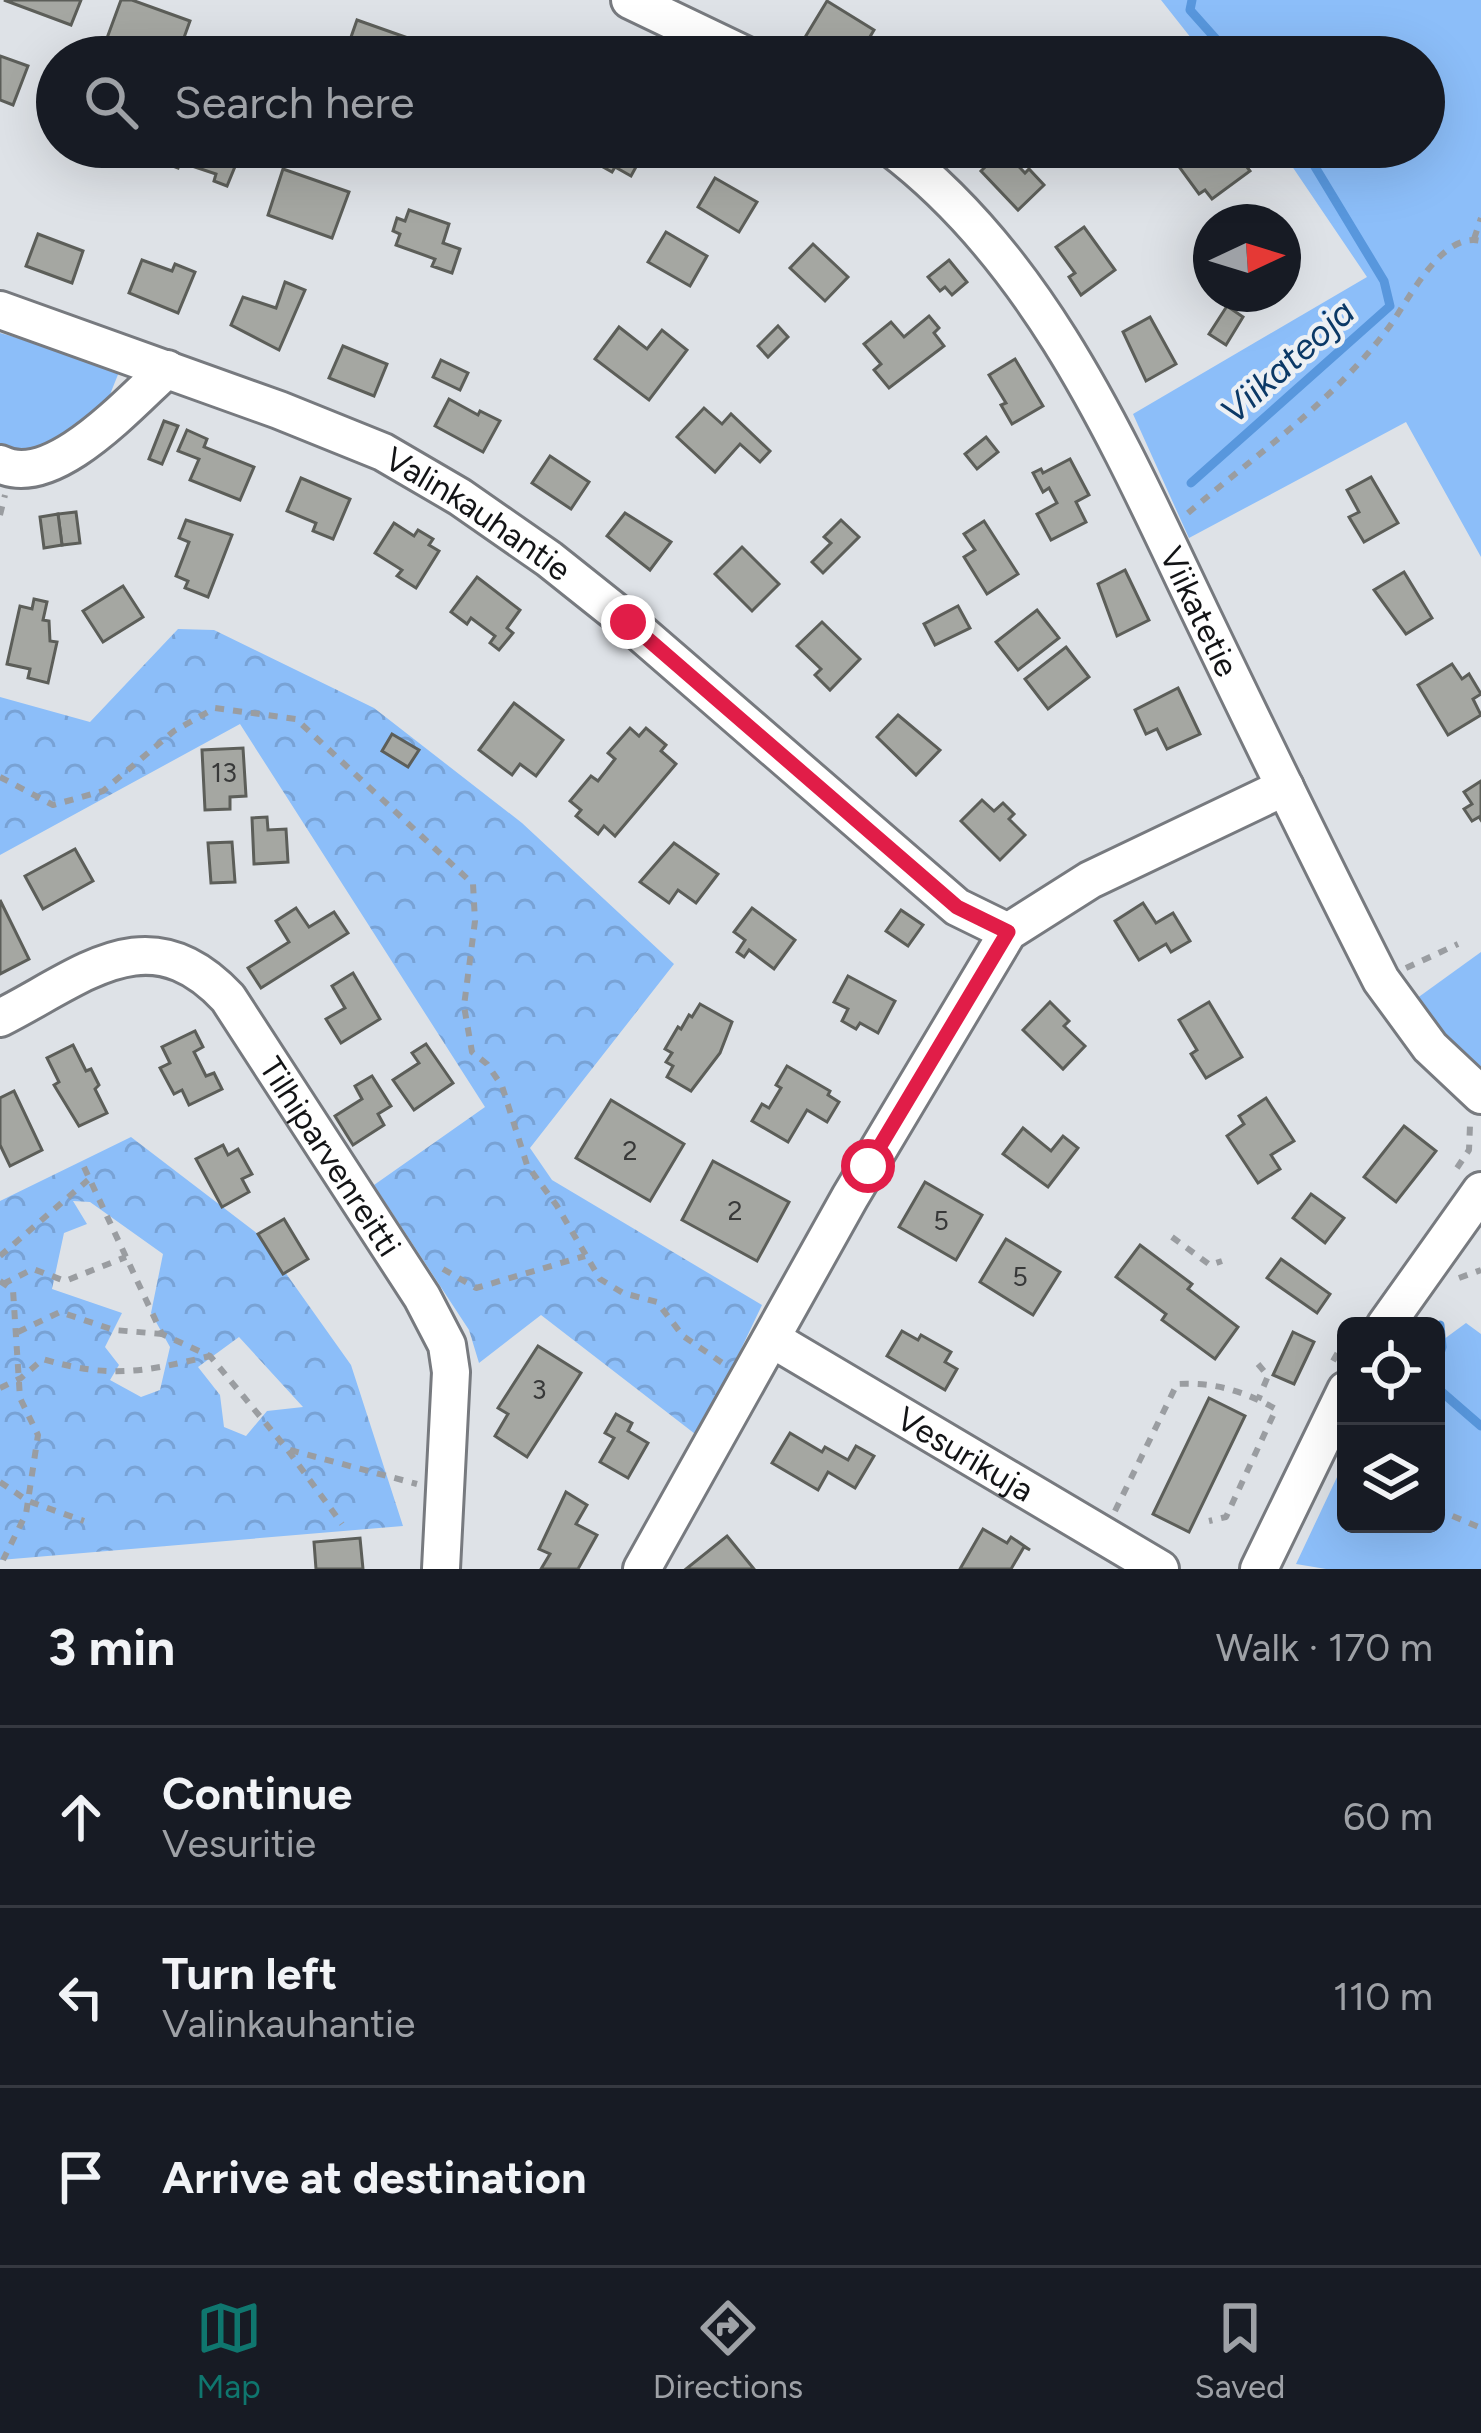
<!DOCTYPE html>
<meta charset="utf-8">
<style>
body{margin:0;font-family:Figtree,sans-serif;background:#20242c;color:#f1f3f6}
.controls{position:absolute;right:36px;bottom:36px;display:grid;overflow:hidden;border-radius:18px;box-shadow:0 12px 48px #0002}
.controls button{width:108px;height:108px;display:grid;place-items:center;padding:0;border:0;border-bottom:3px solid #363941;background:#171b24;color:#f1f3f6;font:60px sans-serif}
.compass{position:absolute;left:1193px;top:204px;width:108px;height:108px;border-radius:50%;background:#171b24;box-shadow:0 12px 48px #0002;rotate:86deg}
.stop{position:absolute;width:36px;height:36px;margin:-27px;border:9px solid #e11d48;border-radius:50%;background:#fff}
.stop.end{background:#e11d48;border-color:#fff;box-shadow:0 3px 12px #0008}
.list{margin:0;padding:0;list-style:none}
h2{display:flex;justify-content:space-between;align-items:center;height:156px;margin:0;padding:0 48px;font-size:51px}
h2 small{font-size:39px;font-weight:400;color:#9ea1a6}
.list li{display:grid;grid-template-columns:78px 1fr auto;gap:36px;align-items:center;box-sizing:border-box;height:180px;padding:0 48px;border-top:3px solid #363941}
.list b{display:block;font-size:45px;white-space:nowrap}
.list p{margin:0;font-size:39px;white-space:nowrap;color:#9ea1a6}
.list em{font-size:39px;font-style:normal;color:#9ea1a6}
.icon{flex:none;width:66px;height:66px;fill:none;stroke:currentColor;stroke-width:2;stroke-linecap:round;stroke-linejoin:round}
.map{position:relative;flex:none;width:1481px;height:1569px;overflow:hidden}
.search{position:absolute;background:#171b24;box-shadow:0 12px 48px #0002;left:36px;right:36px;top:36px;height:132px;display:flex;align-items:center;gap:30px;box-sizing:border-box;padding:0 42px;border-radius:66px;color:#9ea1a6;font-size:45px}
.sheet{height:696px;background:#171b24}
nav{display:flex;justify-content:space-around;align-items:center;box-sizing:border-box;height:168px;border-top:3px solid #363941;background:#171b24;font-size:33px;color:#9ea1a6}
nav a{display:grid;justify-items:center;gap:6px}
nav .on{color:#0f766e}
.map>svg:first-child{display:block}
.forest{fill:url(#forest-crowns);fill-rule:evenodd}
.park{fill:#8cbef9}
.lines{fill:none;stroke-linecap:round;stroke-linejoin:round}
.stream{stroke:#5897dd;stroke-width:9}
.building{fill:#a5a7a2;stroke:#5c5e59;stroke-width:3}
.minor-casing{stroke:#777a7f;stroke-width:42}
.path{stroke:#9a9da1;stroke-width:6;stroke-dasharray:9 9;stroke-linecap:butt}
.minor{stroke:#fff;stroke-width:36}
.route{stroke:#e11d48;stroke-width:15}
.labels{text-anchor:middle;stroke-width:9;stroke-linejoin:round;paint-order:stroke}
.number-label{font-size:27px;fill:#383939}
.street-label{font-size:33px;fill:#131416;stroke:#ecf0f4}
.water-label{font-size:36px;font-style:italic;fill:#0b3966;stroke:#ecf0f4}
</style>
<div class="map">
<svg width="1481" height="1569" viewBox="0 0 1481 1569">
<defs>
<pattern id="forest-crowns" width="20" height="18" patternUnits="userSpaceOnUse" patternTransform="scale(3)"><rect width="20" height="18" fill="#8cbef9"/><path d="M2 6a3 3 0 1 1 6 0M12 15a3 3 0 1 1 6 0" fill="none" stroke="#78a2d5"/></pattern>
</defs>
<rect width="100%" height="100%" fill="#dee2e7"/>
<!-- forest -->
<g class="forest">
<polygon points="178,629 214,630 374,708 522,823 674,964 530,1148 552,1180 762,1305 699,1437 541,1315 479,1363 469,1330 374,1185 485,1107 240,724 0,855 0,697 90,722"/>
<path d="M 131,1137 L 258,1234 L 351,1365 L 403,1526 L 0,1560 L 0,1201 ZM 73,1201 L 90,1202 L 163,1254 L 151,1313 L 170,1347 L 160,1390 L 141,1397 L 110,1380 L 119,1365 L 105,1347 L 122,1313 L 52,1289 L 64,1233 L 87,1224 ZM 239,1337 L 303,1407 L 267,1411 L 246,1436 L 224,1427 L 220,1395 L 198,1367 Z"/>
</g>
<!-- park -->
<g class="park">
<polygon points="1161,0 1481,0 1481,557 1406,422 1189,538 1133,414 1367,277 1279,147 1424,147 1424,57 1206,57"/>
<polygon points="0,333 121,367 103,412 27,458 0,451"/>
<polygon points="1481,952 1481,1066 1474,1065 1409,1004"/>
<polygon points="1466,1323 1481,1334 1481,1569 1326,1569 1296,1564 1346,1458 1346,1524 1436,1524 1436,1345"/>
</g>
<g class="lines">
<!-- stream -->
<g class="stream">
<polyline points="1192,0 1190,10 1232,57"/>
<polyline points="1191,483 1390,306 1384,281 1303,147"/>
<polyline points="1436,1365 1442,1347 1440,1325"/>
<polyline points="1436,1387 1481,1426"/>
</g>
</g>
<!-- building -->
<g class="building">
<polygon points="4,0 81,0 71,25"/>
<polygon points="121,0 132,0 190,21 177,57 158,57 107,38"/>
<polygon points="827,1 874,30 858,57 843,57 827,47 824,51 804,39"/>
<polygon points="357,20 408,38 402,57 344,57"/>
<polygon points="0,56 28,66 13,105 0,100"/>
<polygon points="168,147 243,147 227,186 214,181 216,174 180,162 178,168 165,163"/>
<polygon points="647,147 631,176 615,167 612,172 569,148"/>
<polygon points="1172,147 1232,147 1250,171 1212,199 1205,190 1199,194 1169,153 1174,150"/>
<polygon points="1003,150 1025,173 1029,169 1044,185 1018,210 981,171"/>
<polygon points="283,169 349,192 332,238 268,215"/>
<polygon points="715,178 757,202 739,232 698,207"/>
<polygon points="409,210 449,224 443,243 460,249 452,273 432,266 435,259 396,245 400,234 393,231 397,218 405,221"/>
<polygon points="1084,227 1115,270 1081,295 1069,277 1075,273 1056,247"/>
<polygon points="666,232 707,256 690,286 648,262"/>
<polygon points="38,234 83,251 72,283 26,266"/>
<polygon points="813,244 848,277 825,301 790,268"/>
<polygon points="142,260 172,271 175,264 195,272 178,313 129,293"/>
<polygon points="949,260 967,282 952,295 945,287 940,291 928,277"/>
<polygon points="285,282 305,290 279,350 231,325 243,297 276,308"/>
<polygon points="1227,306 1243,317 1226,345 1209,334"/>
<polygon points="929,316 939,328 934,333 944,346 889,388 874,370 881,364 864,344 891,322 904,337"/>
<polygon points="1150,317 1176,364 1146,381 1123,332"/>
<polygon points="778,326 788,337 768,357 758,346"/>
<polygon points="619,327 647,349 662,330 687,350 649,400 595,359"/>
<polygon points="343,346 387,364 374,396 329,378"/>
<polygon points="1015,359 1043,406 1012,424 1001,405 1006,403 989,375"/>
<polygon points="441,360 468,373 460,390 433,377"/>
<polygon points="449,399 478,415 480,411 500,421 483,452 435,426"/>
<polygon points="704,408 722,424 731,414 770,451 760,462 740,444 715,472 677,437"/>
<polygon points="164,421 178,426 162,464 149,459"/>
<polygon points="187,430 207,439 204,447 254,467 240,500 190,480 199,459 178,451"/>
<polygon points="986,437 998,452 977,469 965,454"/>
<polygon points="550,456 589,482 571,509 532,483"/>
<polygon points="1070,459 1089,495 1076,502 1086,522 1051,540 1037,514 1057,503 1049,488 1043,492 1033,473 1041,469 1043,473"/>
<polygon points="1371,477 1398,523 1364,542 1349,517 1359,512 1347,490"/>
<polygon points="301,478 350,499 333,539 313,531 316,523 287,511"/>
<polygon points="76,512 80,543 62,545 58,514"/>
<polygon points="625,513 671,542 650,570 607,536"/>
<polygon points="58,514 62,545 44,548 40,517"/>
<polygon points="186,520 232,535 208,597 185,588 188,581 176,576 189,542 179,538"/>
<polygon points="841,520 859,537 823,573 812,562 831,543 824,537"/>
<polygon points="984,521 1018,574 987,594 964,557 975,550 964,534"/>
<polygon points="394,523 414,536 418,530 433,539 429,545 439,551 416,588 397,576 402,570 375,553"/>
<polygon points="742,547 779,584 752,611 715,574"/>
<polygon points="1125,570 1149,620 1117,636 1098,584"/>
<polygon points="1404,572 1432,618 1406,634 1374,590"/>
<polygon points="477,577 520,610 507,628 513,633 499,650 490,643 495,636 471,618 467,624 451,612"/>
<polygon points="123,586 143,617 103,642 83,611"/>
<polygon points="34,599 47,602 43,620 49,621 50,641 57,642 48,683 28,678 30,669 7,664 20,606 32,609"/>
<polygon points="958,606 970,628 935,645 924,624"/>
<polygon points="1037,610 1059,638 1018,670 996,642"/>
<polygon points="822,622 860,659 830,690 815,675 821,669 797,646"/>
<polygon points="1066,647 1089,677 1048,709 1025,679"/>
<polygon points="1452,664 1462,679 1469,674 1481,694 1473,699 1481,715 1448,735 1418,685"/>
<polygon points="1178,688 1200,734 1167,749 1157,729 1146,734 1135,710"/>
<polygon points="514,703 563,740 536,776 520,764 512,775 479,750"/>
<polygon points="898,715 940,750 916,775 877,737"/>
<polygon points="630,728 639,736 646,728 666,745 661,751 676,764 615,836 604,826 598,834 576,816 581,810 570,801 591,776 598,781 615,759 608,753"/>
<polygon points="392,734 419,750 408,767 382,751"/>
<polygon points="243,748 246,796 230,797 230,809 205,810 202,750"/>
<polygon points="1481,781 1481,820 1479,817 1472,821 1464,809 1472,804 1464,792"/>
<polygon points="982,800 994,811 1003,803 1014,814 1009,819 1025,835 1000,860 961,821"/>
<polygon points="267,817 268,830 286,829 288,862 254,864 252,818"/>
<polygon points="232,842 235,882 211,883 208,843"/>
<polygon points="674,843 718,874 696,903 678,890 669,903 640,882"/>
<polygon points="75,849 93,881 43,909 25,876"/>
<polygon points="0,900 29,959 0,974"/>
<polygon points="1143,903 1156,923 1173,913 1190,941 1171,952 1166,944 1139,960 1115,921"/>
<polygon points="296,908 309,927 334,912 348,933 261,988 248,968 289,942 276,921"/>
<polygon points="752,908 795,940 774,969 749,950 744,957 737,952 745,940 734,932"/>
<polygon points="901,910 923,925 908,946 886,931"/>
<polygon points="353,973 380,1019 341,1043 326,1019 345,1008 332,986"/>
<polygon points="848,976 895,1001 878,1033 860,1023 856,1029 842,1021 848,1009 834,1002"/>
<polygon points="1050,1002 1069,1021 1064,1026 1085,1046 1063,1069 1023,1030"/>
<polygon points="1209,1002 1242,1057 1206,1078 1191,1054 1197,1050 1179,1020"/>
<polygon points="700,1004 732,1022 720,1053 691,1091 667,1077 673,1066 666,1062 672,1053 665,1049 678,1027 681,1029 689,1015 692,1017"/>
<polygon points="195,1031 203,1047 194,1052 206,1076 214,1073 222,1089 189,1105 182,1090 174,1094 160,1068 170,1063 162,1047"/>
<polygon points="426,1044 453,1083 414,1110 393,1080 419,1063 412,1053"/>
<polygon points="73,1045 86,1071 91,1069 99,1085 95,1089 107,1113 79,1126 54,1085 59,1082 47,1058"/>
<polygon points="787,1066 830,1091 828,1095 839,1102 827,1122 807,1110 788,1142 752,1121 762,1104 769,1108 781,1088 776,1085"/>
<polygon points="372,1076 391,1106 378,1114 384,1125 353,1145 335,1116 362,1099 355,1086"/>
<polygon points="14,1091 42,1150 10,1166 0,1145 0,1098"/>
<polygon points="1266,1098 1294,1141 1271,1155 1280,1169 1258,1183 1227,1136 1244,1124 1239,1116"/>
<polygon points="611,1100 684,1144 650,1201 576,1158"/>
<polygon points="1404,1126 1436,1151 1396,1202 1364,1177"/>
<polygon points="1023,1128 1051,1151 1063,1136 1078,1148 1048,1187 1003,1154"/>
<polygon points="223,1145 228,1155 238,1149 252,1174 242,1179 249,1192 222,1207 196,1159"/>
<polygon points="713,1161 789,1202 757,1261 682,1220"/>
<polygon points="925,1182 982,1215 956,1260 899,1227"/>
<polygon points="1311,1194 1344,1218 1325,1243 1293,1218"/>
<polygon points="284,1219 308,1259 283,1274 258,1234"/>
<polygon points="1006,1239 1060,1272 1033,1315 980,1282"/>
<polygon points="1140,1245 1192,1284 1188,1289 1238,1327 1215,1359 1162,1320 1166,1314 1116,1277"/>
<polygon points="1281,1259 1330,1294 1317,1313 1267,1278"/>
<polygon points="902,1331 918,1340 921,1335 951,1352 945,1362 957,1369 945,1390 887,1356"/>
<polygon points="1293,1332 1314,1342 1294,1384 1273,1375"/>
<polygon points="538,1346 581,1373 527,1457 495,1436 508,1414 498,1408"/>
<polygon points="1209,1398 1245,1416 1189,1532 1153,1514"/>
<polygon points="616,1414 632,1423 628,1431 648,1443 628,1478 600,1462 614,1438 605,1433"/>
<polygon points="790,1433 822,1452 825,1447 848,1460 856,1446 874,1456 855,1488 828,1472 818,1490 772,1463"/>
<polygon points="566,1492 587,1505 576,1524 597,1535 578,1569 541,1569 550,1554 539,1549"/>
<polygon points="983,1529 1007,1543 1011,1537 1030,1550 1024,1547 1011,1569 960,1569"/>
<polygon points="727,1536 754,1569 686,1569"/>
<polygon points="360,1538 363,1569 316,1569 314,1542"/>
</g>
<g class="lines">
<defs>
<g id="minor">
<polyline points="630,0 749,57"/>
<path id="s1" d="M 890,147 C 1042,262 1120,445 1200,612 C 1259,735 1319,858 1381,980 L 1430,1047 L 1481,1095"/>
<path id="s2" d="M 0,310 L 279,410 L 383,452 L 460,497 L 549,559 L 628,622 L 957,907 L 1008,932"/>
<path d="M 0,464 C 52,491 130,402 167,369"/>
<path id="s3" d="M 0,1018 C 83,976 149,913 228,998 L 422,1297 L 447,1345 L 451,1372 L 441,1569"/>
<polyline points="1385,1326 1481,1191"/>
<path id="s4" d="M 772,1339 L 1160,1569"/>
<polyline points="642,1569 850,1197 1008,932 1090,880 1285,787"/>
<polyline points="1259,1569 1346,1390"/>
</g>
</defs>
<!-- minor casing -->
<use href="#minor" class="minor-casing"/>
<!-- path -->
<g class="path">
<polyline points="1474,239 1481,218"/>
<path d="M 1188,513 C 1256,455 1332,402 1386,331 C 1408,303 1440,231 1481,241"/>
<polyline points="0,515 5,495"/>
<polyline points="0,777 53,805 103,791 174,731 215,708 296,719 473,884 475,921 464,1006 472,1052 487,1064 502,1086 527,1165 557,1206 600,1279 623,1293 657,1302 683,1336 724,1364"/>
<polyline points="1406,968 1458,944"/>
<polyline points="84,1167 162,1334 210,1356 287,1449 342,1524"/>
<polyline points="1457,1168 1469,1150 1470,1125"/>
<polyline points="1172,1237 1210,1265 1222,1261"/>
<polyline points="0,1256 88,1180"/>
<polyline points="443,1269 476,1288 585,1256"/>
<polyline points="1459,1278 1481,1270"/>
<polyline points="0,1281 13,1290 20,1398 38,1435 26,1514 3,1560"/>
<polyline points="3,1284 33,1269 65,1281 126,1257"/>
<polyline points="18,1332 60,1312 114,1330 162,1334"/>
<polyline points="1333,1361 1346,1338"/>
<polyline points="1258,1364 1268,1376 1258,1400"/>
<path d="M 0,1388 L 21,1378 L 43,1359 C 109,1379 144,1372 210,1356"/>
<polyline points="290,1450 417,1484"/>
<polyline points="0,1482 28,1501 84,1521"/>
<polyline points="1436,1509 1481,1528"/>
<path d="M 1115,1511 L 1177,1384 C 1215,1382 1243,1391 1276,1409 L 1226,1517 L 1209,1521"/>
</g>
<!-- minor -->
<use href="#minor" class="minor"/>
</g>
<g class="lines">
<!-- route -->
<polyline class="route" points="628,622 957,907 1008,932 868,1166"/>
</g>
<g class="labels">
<!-- number labels -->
<g class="number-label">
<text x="224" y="782">13</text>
<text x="630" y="1160">2</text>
<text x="735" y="1220">2</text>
<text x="941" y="1230">5</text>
<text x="1020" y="1286">5</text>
<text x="539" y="1399">3</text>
</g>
<!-- street labels -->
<g class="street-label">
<text dy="12" stroke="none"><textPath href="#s2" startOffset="522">Valinkauhantie</textPath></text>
<text dy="12" stroke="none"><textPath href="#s1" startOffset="564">Viikatetie</textPath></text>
<text dy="12" stroke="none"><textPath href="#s3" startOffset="444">Tilhiparvenreitti</textPath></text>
<text dy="12" stroke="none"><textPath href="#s4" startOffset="225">Vesurikuja</textPath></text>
</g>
<!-- water labels -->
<g class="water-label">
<text transform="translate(1287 361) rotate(-42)" y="13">Viikateoja</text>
</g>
</g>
</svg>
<div class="controls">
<button><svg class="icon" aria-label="locate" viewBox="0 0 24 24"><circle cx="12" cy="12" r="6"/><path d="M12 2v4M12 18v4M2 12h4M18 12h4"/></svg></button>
<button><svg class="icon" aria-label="layers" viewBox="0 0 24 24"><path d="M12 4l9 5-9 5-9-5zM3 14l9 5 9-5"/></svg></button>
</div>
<svg class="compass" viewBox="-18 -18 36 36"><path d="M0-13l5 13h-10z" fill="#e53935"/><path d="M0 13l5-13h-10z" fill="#9ea1a6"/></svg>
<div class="stop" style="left:868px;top:1166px"></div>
<div class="stop end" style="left:628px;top:622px"></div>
<div class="search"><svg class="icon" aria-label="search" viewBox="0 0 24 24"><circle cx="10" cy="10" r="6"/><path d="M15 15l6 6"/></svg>Search here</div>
</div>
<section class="sheet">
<h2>3 min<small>Walk · 170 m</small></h2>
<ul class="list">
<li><svg class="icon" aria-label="ahead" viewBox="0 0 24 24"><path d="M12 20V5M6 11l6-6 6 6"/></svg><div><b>Continue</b><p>Vesuritie</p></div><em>60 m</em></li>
<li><svg class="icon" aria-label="left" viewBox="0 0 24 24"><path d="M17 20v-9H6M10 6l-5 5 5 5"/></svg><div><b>Turn left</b><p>Valinkauhantie</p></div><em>110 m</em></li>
<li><svg class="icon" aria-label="arrive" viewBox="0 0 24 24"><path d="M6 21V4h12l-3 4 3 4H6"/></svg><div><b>Arrive at destination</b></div></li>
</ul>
</section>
<nav>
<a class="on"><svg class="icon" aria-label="map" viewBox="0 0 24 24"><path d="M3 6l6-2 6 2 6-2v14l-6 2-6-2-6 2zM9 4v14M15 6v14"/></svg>Map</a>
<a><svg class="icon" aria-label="directions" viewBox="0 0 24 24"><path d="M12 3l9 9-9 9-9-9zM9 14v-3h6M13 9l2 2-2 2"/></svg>Directions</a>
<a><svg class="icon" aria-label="saved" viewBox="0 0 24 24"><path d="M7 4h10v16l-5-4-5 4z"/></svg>Saved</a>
</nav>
